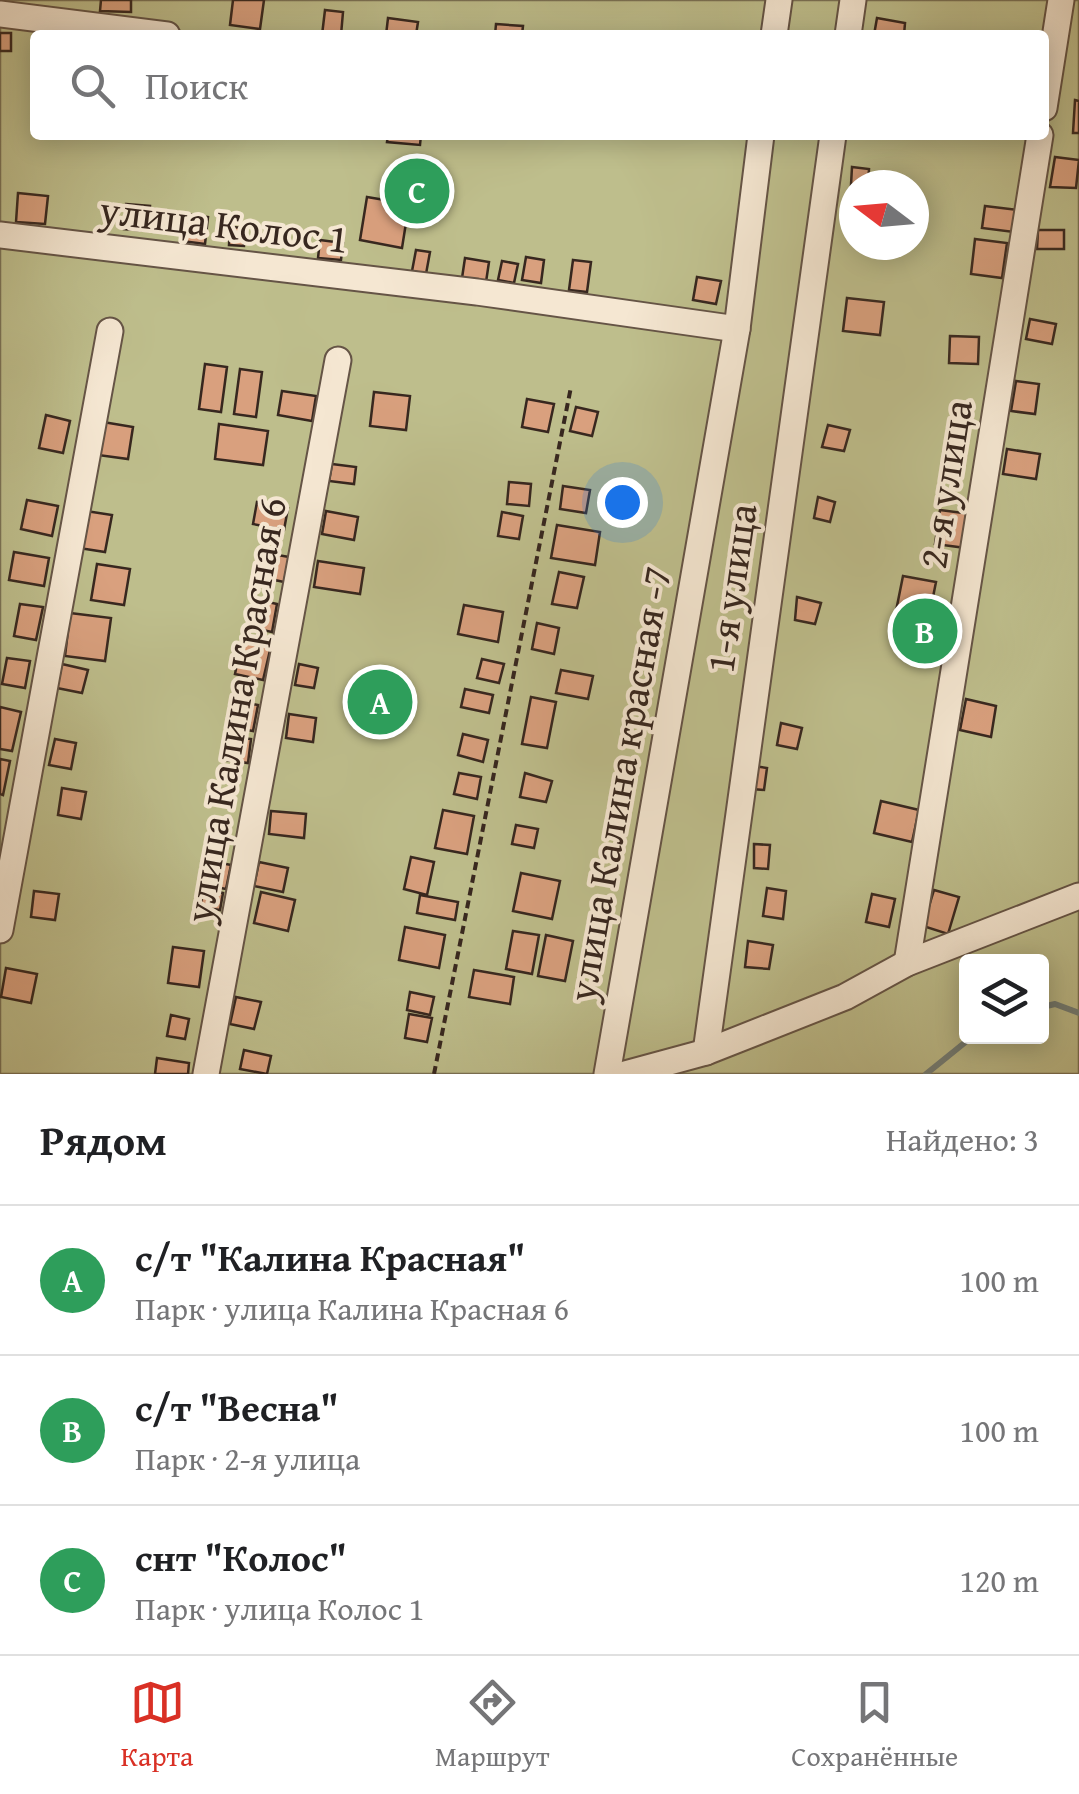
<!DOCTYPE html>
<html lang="ru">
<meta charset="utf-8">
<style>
body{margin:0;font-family:"Gentium Book Plus",serif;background:#f6f6f6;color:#202124}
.controls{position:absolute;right:30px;bottom:30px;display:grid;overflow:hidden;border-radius:10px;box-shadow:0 5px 25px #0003}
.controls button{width:90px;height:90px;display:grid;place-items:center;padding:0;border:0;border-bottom:2px solid #e0e0e0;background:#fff;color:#202124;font:50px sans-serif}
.compass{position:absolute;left:839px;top:170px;width:90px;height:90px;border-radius:50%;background:#fff;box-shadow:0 5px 25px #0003;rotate:286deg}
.you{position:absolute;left:622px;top:502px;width:35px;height:35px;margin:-25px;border:8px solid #fff;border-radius:50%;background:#1a73e8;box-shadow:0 0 0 15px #1a73e833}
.badge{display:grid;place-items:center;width:65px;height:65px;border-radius:50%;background:#d93025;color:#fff;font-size:32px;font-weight:700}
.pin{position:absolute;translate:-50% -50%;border:5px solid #fff;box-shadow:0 2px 10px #0006}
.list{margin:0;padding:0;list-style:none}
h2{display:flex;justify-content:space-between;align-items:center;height:130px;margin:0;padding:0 40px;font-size:42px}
h2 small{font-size:32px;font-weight:400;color:#757577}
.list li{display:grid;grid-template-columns:65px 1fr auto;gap:30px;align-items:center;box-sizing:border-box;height:150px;padding:0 40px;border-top:2px solid #e0e0e0}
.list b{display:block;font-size:38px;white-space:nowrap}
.list p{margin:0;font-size:32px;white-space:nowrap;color:#757577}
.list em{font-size:32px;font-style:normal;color:#757577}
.icon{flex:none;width:55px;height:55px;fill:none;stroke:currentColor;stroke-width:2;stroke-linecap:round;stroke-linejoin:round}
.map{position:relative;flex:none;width:1079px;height:1074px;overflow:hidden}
.search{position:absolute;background:#fff;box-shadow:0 5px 25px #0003;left:30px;right:30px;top:30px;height:110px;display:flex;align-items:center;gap:25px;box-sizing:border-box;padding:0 35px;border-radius:10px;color:#757577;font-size:38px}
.sheet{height:580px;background:#fff}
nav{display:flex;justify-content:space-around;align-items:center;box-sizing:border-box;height:140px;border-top:2px solid #e0e0e0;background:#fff;font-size:28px;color:#757577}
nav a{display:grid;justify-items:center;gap:5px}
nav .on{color:#d93025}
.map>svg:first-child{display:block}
.green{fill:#bebe8c;stroke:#7a7256;stroke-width:2.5;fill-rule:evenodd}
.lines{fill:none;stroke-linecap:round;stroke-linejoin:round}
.stream{stroke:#737f79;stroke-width:6}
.building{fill:#d9a07e;stroke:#37271f;stroke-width:2.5}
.street-casing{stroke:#655446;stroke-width:29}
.path{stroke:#37271f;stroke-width:4;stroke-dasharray:8 5;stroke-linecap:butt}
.street{stroke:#f5e7d2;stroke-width:25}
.labels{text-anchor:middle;stroke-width:8;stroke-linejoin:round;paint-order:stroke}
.street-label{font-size:40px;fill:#37271f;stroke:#f5e7d2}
</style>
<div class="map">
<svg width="1079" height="1074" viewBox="0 0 1079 1074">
<rect width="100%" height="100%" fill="#f0daba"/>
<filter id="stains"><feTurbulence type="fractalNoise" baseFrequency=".002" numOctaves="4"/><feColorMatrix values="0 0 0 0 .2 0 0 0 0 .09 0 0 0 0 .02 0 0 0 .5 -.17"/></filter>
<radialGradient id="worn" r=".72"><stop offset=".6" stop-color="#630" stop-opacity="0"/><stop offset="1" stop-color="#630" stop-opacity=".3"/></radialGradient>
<!-- green -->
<path class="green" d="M 0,0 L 1079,0 L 1079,1074 L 0,1074 ZM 35,35 L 1044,35 L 1044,135 L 35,135 ZM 854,185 L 914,185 L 914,245 L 854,245 ZM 966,962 L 1042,962 L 1042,1036 L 966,1036 Z"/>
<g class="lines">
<!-- stream -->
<g class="stream">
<polyline points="1042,1007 1055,1004 1079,1013"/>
<polyline points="926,1074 973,1036"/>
</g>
</g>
<!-- building -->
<g class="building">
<polygon points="101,0 131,0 131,12 100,11"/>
<polygon points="233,0 264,0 260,29 230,25"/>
<polygon points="325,10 343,12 341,35 322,35"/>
<polygon points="388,18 418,22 416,35 386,35"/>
<polygon points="877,18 905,23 904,35 874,35"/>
<polygon points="496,24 523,26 522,35 495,35"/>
<rect x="0" y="33" width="11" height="18"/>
<polygon points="1075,100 1079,101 1079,133 1073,133"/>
<polygon points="388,135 421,135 420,145 387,142"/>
<polygon points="1055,157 1079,160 1076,188 1050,187"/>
<polygon points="852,167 869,169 868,185 851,185"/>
<polygon points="18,193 48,196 45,224 16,222"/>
<polygon points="367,197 409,204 402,248 360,240"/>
<polygon points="126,204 150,206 148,231 124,229"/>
<polygon points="985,206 1026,211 1023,233 982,228"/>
<polygon points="186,214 208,217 205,244 182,241"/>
<polygon points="230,227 245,228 244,246 229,245"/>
<polygon points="1038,230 1064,230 1064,249 1037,249"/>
<polygon points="975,239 1007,243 1002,278 971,274"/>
<polygon points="320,240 343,243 341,260 318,258"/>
<polygon points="416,250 430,252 426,274 412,271"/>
<polygon points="526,257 544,260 541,283 522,280"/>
<polygon points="465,258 489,262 486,282 462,278"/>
<polygon points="573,260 591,262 587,292 569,290"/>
<polygon points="502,261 518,264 514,283 498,280"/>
<polygon points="697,277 721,281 716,304 693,300"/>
<polygon points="847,298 884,302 880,335 843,331"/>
<polygon points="1030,319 1056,324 1052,344 1026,339"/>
<polygon points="950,336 979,337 978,364 949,363"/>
<polygon points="205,364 227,367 221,412 199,409"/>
<polygon points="240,369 262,372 256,417 234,414"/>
<polygon points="1016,381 1039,384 1035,414 1011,411"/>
<polygon points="282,391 316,396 312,421 278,415"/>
<polygon points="374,392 410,396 406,430 370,426"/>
<polygon points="527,399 554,404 548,432 522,427"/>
<polygon points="576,407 598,412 592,436 570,431"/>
<polygon points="46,415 70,421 63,453 39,448"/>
<polygon points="103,422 133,427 128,459 98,455"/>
<polygon points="219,424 268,431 263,465 215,459"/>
<polygon points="828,425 850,430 844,451 822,447"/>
<polygon points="1007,449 1040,454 1036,479 1003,474"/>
<polygon points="332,464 356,467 354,484 329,481"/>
<polygon points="509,482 531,484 529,506 507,504"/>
<polygon points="563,486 590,490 586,513 560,509"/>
<polygon points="818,497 835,502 830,522 814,518"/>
<polygon points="27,500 58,506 52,536 21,529"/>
<polygon points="257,502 288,508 284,530 253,524"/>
<polygon points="940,510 971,514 966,548 935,544"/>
<polygon points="86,511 112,515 105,552 79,548"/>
<polygon points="326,511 358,517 354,540 322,534"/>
<polygon points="502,512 523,516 519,539 498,536"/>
<polygon points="557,525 600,532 595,565 551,558"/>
<polygon points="14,552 49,558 44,586 9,580"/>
<polygon points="261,552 289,557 284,582 256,576"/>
<polygon points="318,561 364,568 360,594 314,587"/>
<polygon points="97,564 130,569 124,605 91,600"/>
<polygon points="559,572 584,577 577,608 552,604"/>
<polygon points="903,576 936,582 929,617 896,611"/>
<polygon points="797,597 821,603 815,624 795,620"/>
<polygon points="254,599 277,604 272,632 248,627"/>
<polygon points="20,604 43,607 36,640 14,636"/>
<polygon points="464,605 503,612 498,642 458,634"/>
<polygon points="70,613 111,618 105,661 65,656"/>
<polygon points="537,623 559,628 554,654 532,649"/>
<polygon points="242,639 271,646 263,680 235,674"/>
<polygon points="7,658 30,661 25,688 2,684"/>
<polygon points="482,659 504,664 499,683 477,678"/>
<polygon points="62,664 88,670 82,693 57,688"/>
<polygon points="299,664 318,668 314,688 295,685"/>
<polygon points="561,670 593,676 588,699 556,693"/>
<polygon points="465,689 493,695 489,713 461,707"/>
<polygon points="531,697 556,702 547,748 522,744"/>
<polygon points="966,699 996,706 991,737 960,730"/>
<polygon points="235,701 258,705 253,731 230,727"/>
<polygon points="0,707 21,712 12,751 0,749"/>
<polygon points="289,714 316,718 313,742 286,738"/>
<polygon points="781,723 802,728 797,749 777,745"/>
<polygon points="463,734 488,740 483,762 458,755"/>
<polygon points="228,736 251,739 248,763 225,760"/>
<polygon points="55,739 76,743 71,769 49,765"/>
<polygon points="0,759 10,761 3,795 0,794"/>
<polygon points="754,766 767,768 764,790 752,789"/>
<polygon points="459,773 481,777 477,799 454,794"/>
<polygon points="525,773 552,781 546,802 520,797"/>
<polygon points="62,788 86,792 81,819 58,815"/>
<polygon points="881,801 919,810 912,842 874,833"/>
<polygon points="443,810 474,816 467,854 435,848"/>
<polygon points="271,811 306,814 304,838 269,834"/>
<polygon points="516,825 538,829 534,848 512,844"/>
<polygon points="754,844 770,845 768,869 754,868"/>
<polygon points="411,857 434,862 427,895 404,889"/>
<polygon points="206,860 231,865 226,889 201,884"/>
<polygon points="259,862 288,868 283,892 254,886"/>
<polygon points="521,873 560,881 552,919 513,911"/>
<polygon points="767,888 786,891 783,919 763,916"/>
<polygon points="204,889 223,893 220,910 200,907"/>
<polygon points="934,890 959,897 948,934 923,926"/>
<polygon points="34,891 59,894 55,920 31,917"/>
<polygon points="261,892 295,900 288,931 254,923"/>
<polygon points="872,894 895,899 889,927 866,922"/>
<polygon points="420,895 458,902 455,920 417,913"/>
<polygon points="405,927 445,935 439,968 399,960"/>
<polygon points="513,931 539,935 532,974 506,969"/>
<polygon points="546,935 573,941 565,981 538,976"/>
<polygon points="748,941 773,945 769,969 745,967"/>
<polygon points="173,947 204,951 199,987 168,983"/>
<polygon points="6,968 37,974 31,1003 1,997"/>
<polygon points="474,970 514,977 510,1004 469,997"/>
<polygon points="410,992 434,997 430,1015 407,1010"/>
<polygon points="236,997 261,1002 254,1029 230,1024"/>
<polygon points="409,1014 432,1018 427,1042 405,1038"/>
<polygon points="171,1015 189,1019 185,1039 167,1036"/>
<polygon points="244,1050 271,1056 267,1074 240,1069"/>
<polygon points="157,1058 189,1063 188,1074 155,1074"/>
</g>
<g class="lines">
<defs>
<g id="street">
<polyline points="0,14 167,35"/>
<polyline points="774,35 779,0"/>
<polyline points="848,35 853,0"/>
<polyline points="1044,108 1061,0"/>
<polyline points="0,235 477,292 737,329"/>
<polyline points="0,930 110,331"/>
<polyline points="907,963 1040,135"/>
<polyline points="706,1052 833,135"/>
<polyline points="206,1074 338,360"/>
<polyline points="607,1074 737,329 761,135"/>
<polyline points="625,1074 706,1052 845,997 907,963 1079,896"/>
</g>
</defs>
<!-- street casing -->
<use href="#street" class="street-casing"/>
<!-- path -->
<polyline class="path" points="434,1074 571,387"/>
<!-- street -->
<use href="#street" class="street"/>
</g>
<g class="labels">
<!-- street labels -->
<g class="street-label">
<text transform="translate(224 224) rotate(7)" y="14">улица Колос 1</text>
<text transform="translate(945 484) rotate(-81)" y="14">2-я улица</text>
<text transform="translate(731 588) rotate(-82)" y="14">1-я улица</text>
<text transform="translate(235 710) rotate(-80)" y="14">улица Калина Красная 6</text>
<text transform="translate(619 784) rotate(-80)" y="14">улица Калина красная -7</text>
</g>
</g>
<rect width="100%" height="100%" filter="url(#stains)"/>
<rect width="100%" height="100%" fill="url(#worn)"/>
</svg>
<div class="controls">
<button><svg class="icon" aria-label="layers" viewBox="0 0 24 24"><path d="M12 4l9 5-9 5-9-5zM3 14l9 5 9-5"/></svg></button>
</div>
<svg class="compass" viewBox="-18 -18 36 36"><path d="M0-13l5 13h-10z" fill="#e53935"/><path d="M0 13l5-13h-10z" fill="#757577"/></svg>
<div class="you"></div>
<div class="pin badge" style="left:380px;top:702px;background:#2e9e5b">A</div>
<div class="pin badge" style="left:925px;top:631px;background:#2e9e5b">B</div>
<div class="pin badge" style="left:417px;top:191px;background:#2e9e5b">C</div>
<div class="search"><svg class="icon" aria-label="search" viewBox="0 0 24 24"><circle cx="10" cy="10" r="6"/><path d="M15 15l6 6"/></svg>Поиск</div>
</div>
<section class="sheet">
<h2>Рядом<small>Найдено: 3</small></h2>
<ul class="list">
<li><span class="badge" style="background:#2e9e5b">A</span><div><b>с/т &quot;Калина Красная&quot;</b><p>Парк · улица Калина Красная 6</p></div><em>100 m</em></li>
<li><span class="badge" style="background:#2e9e5b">B</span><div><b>с/т &quot;Весна&quot;</b><p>Парк · 2-я улица</p></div><em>100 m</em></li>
<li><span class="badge" style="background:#2e9e5b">C</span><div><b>снт &quot;Колос&quot;</b><p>Парк · улица Колос 1</p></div><em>120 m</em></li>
</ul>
</section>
<nav>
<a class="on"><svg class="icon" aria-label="map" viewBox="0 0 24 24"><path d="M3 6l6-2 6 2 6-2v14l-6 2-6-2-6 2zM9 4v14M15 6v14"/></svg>Карта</a>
<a><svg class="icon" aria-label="directions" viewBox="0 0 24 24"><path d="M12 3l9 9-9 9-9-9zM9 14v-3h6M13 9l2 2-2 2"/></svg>Маршрут</a>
<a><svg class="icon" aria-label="saved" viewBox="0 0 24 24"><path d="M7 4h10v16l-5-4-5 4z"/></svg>Сохранённые</a>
</nav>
